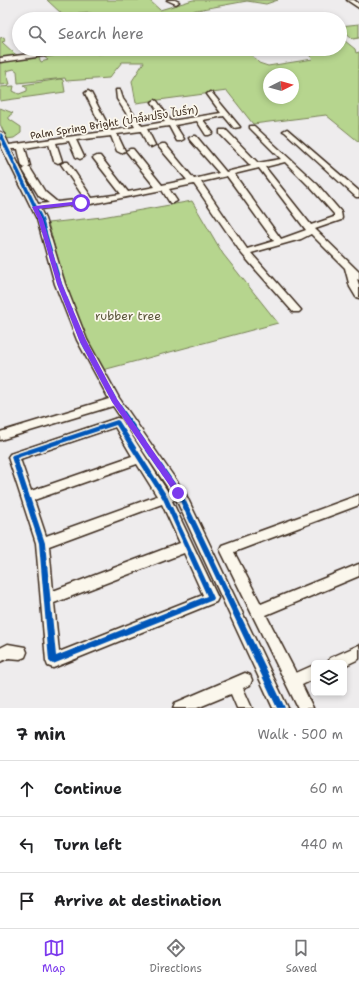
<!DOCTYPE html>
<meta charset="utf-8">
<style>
body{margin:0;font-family:"Shantell Sans","Playpen Sans Thai",sans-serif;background:#f2f2f2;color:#202124}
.controls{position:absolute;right:12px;bottom:12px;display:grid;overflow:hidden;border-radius:6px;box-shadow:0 2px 6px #0003}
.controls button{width:36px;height:36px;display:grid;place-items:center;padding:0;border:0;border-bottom:1px solid #e0e0e0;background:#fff;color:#202124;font:20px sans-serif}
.compass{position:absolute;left:263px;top:68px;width:36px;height:36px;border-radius:50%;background:#fff;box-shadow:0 2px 6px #0003;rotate:84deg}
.stop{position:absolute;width:12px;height:12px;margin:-9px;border:3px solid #7c3aed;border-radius:50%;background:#fff}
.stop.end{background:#7c3aed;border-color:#fff;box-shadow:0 1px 4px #0008}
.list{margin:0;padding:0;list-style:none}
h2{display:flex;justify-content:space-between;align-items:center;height:52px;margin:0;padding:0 16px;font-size:17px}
h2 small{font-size:13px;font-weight:400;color:#757577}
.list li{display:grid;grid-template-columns:26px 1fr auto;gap:12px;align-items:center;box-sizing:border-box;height:56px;padding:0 16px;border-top:1px solid #e0e0e0}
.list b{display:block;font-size:15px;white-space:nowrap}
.list em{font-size:13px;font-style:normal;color:#757577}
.icon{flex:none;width:22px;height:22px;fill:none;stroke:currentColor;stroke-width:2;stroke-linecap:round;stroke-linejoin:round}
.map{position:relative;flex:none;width:359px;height:708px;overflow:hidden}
.search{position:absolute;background:#fff;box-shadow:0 2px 6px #0003;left:12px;right:12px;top:12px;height:44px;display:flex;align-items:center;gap:10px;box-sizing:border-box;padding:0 14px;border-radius:22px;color:#757577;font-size:15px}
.sheet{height:220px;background:#fff}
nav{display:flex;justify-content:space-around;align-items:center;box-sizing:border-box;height:56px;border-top:1px solid #e0e0e0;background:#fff;font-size:11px;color:#757577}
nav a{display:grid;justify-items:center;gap:2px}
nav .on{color:#7c3aed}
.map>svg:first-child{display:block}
.green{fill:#b6d58e;stroke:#788056;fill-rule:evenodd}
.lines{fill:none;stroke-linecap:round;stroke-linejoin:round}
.minor-casing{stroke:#3b2a1e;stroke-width:3}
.minor{fill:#fbf7ec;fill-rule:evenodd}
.cycleway-casing{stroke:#fbf7ec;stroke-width:3}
.cycleway{fill:#0057b8;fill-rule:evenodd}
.route{fill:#7c3aed}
.labels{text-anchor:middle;stroke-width:3.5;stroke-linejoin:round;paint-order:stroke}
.far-street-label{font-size:10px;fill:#3b2a1e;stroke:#fbf7ec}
.park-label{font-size:12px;fill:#5a553a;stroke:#fbf7ec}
</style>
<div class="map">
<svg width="359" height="708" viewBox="0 0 359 708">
<rect width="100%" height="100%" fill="#eeeced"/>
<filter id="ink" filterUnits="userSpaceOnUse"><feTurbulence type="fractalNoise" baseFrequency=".025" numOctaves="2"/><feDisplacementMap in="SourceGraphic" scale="8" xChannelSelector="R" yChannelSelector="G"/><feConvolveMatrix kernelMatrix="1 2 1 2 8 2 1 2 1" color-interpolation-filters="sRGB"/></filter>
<g filter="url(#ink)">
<!-- green -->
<g class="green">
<polygon points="47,0 149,0 160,10 193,0 278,0 266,4 247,1 164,16 166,19 100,19 91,13 63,15"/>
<polygon points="359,24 359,38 353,39 340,27 340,26"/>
<polygon points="4,37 5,41 2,42 15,54 21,56 0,59 0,38"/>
<path d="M 340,37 L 355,49 L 356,53 L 359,52 L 359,142 L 326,115 L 253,124 L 227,91 L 136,103 L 132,81 L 144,62 L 122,62 L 109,78 L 66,81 L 65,78 L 18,83 L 17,71 L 14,69 L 6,71 L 10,84 L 0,85 L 0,60 L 38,56 L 41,62 L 48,60 L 43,56 L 82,50 L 81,49 L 101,49 L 97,54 L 126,52 L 123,49 L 246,49 L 259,63 L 268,66 L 313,59 L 303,49 L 340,49 ZM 269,74 L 293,74 L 293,98 L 269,98 Z"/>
<polygon points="60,79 63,80 65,92 0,101 0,87 14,86 13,91 19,94 27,91 27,87 23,85"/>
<polygon points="0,108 13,113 9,116 9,119 21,127 21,133 14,138 7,139 0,124"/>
<polygon points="192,201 223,254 278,323 103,370 79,324 64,281 48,223 102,217"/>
</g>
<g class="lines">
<defs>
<g id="minor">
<polygon points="167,0 175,0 179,2 176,4"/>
<polygon points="347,0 354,0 359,4 359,8"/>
<polygon points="67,49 83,49 80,51 0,62 0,58"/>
<path d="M 116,90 L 120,90 L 123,99 L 142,126 L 165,122 L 152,102 L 155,100 L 157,101 L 171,121 L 221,113 L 207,94 L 210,92 L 212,93 L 240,127 L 234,128 L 224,116 L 203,120 L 213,133 L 209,135 L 206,135 L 197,121 L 175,125 L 184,139 L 180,141 L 177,141 L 169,126 L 147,129 L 155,145 L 151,147 L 147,145 L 141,131 L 117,134 L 125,151 L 121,153 L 117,151 L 111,136 L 76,140 L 84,157 L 80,159 L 76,157 L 69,141 L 56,143 L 62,161 L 58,163 L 54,161 L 49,144 L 25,148 L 30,166 L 28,168 L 30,168 L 45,192 L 57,202 L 85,199 L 61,164 L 65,162 L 68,162 L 92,198 L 121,194 L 93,158 L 97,156 L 100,156 L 128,192 L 155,187 L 126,151 L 130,149 L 133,149 L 162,185 L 187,180 L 158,146 L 162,144 L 165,144 L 194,179 L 219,173 L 190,140 L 189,138 L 193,136 L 196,136 L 226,172 L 251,166 L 220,134 L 220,130 L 226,130 L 258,163 L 281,159 L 250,128 L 250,126 L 254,126 L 317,184 L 341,212 L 342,218 L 341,220 L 315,229 L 359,272 L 359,280 L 357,279 L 359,285 L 359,298 L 356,297 L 350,287 L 345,268 L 311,234 L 301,239 L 251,253 L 301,310 L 299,312 L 293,312 L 242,254 L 194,184 L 169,189 L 177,201 L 173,203 L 170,203 L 162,190 L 91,204 L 88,203 L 40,209 L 45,219 L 65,284 L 87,340 L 119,398 L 185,493 L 288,708 L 273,708 L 176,499 L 172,501 L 218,598 L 216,602 L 53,668 L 48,666 L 46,661 L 36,543 L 8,457 L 10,454 L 117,418 L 121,419 L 168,492 L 170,491 L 113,406 L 0,440 L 0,432 L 109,399 L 77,340 L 55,284 L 37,219 L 2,148 L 0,141 L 0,132 L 4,134 L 9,145 L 104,132 L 85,93 L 88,91 L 91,93 L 111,131 L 135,127 L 117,99 ZM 11,149 L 18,149 L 22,166 L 25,168 L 23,170 L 39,196 L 49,203 L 38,204 ZM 285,162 L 311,188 L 334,214 L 334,217 L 311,225 L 265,167 ZM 259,168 L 306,230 L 281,239 L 234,174 ZM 227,176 L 274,241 L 247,249 L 201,182 ZM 115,427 L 132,456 L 31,491 L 20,459 ZM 137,464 L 157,496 L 46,536 L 34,500 ZM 162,504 L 180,543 L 53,591 L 49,546 ZM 184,553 L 203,595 L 59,652 L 54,603 Z"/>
<polygon points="287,129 359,191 359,197 356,197 285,132 283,131"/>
<polygon points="359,495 359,505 234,552 261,604 359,564 359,576 266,615 296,673 314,665 314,679 302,685 313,708 298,708 220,549 222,545"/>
<polygon points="8,644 25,647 27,652 25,657 20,659 9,658 0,662 0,648"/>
<polygon points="359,645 359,659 344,666 344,663 328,663 330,658"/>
<polygon points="245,673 250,675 252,680 250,685 243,688 252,708 237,708 231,694 197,708 173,708 175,703"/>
</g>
</defs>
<!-- minor casing -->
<use href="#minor" class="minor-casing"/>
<!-- minor -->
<use href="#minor" class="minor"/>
<defs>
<g id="cycleway">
<polygon points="0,133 2,134 43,219 62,284 84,340 117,400 183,495 285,708 277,708 179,499 113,402 80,340 58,284 39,219 0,138"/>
<path d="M 117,420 L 119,421 L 167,496 L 214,598 L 213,600 L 53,664 L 51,663 L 49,661 L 39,543 L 11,457 L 12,455 ZM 116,425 L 163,499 L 207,596 L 56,656 L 45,543 L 17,458 Z"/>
</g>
</defs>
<!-- cycleway casing -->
<use href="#cycleway" class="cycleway-casing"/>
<!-- cycleway -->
<use href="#cycleway" class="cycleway"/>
</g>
</g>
<!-- route -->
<polygon class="route" points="81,201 83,202 83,204 38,209 43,219 62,284 86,340 117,399 181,491 181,495 176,495 112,402 79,340 57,284 38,219 32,207 35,206"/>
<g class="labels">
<!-- far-street labels -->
<g class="far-street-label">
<text transform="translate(114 122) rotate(-9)" y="4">Palm Spring Bright (ปาล์มปริง ไบร์ท)</text>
</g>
<!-- park labels -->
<g class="park-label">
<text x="128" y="320">rubber tree</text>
</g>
</g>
</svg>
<div class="controls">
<button><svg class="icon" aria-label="layers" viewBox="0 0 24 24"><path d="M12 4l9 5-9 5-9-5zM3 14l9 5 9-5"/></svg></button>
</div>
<svg class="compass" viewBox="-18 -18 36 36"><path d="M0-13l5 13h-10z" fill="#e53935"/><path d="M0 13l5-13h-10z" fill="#757577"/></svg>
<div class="stop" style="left:81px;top:203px"></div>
<div class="stop end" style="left:178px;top:493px"></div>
<div class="search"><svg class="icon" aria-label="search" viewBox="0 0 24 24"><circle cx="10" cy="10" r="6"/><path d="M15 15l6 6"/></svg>Search here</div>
</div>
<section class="sheet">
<h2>7 min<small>Walk · 500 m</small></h2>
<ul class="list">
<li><svg class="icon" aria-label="ahead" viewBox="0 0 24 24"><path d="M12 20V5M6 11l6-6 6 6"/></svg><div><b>Continue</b></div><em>60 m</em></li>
<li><svg class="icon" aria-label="left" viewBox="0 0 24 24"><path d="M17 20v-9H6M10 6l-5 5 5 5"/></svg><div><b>Turn left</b></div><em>440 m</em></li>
<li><svg class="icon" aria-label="arrive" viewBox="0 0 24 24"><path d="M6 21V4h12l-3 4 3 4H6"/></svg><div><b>Arrive at destination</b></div></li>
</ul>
</section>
<nav>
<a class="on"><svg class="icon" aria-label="map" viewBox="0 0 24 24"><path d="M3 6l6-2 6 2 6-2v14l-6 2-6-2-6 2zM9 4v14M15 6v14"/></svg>Map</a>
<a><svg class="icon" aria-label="directions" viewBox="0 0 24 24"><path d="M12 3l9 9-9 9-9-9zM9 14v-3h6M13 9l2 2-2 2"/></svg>Directions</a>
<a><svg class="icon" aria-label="saved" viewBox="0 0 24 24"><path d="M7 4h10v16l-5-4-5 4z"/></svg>Saved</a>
</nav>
